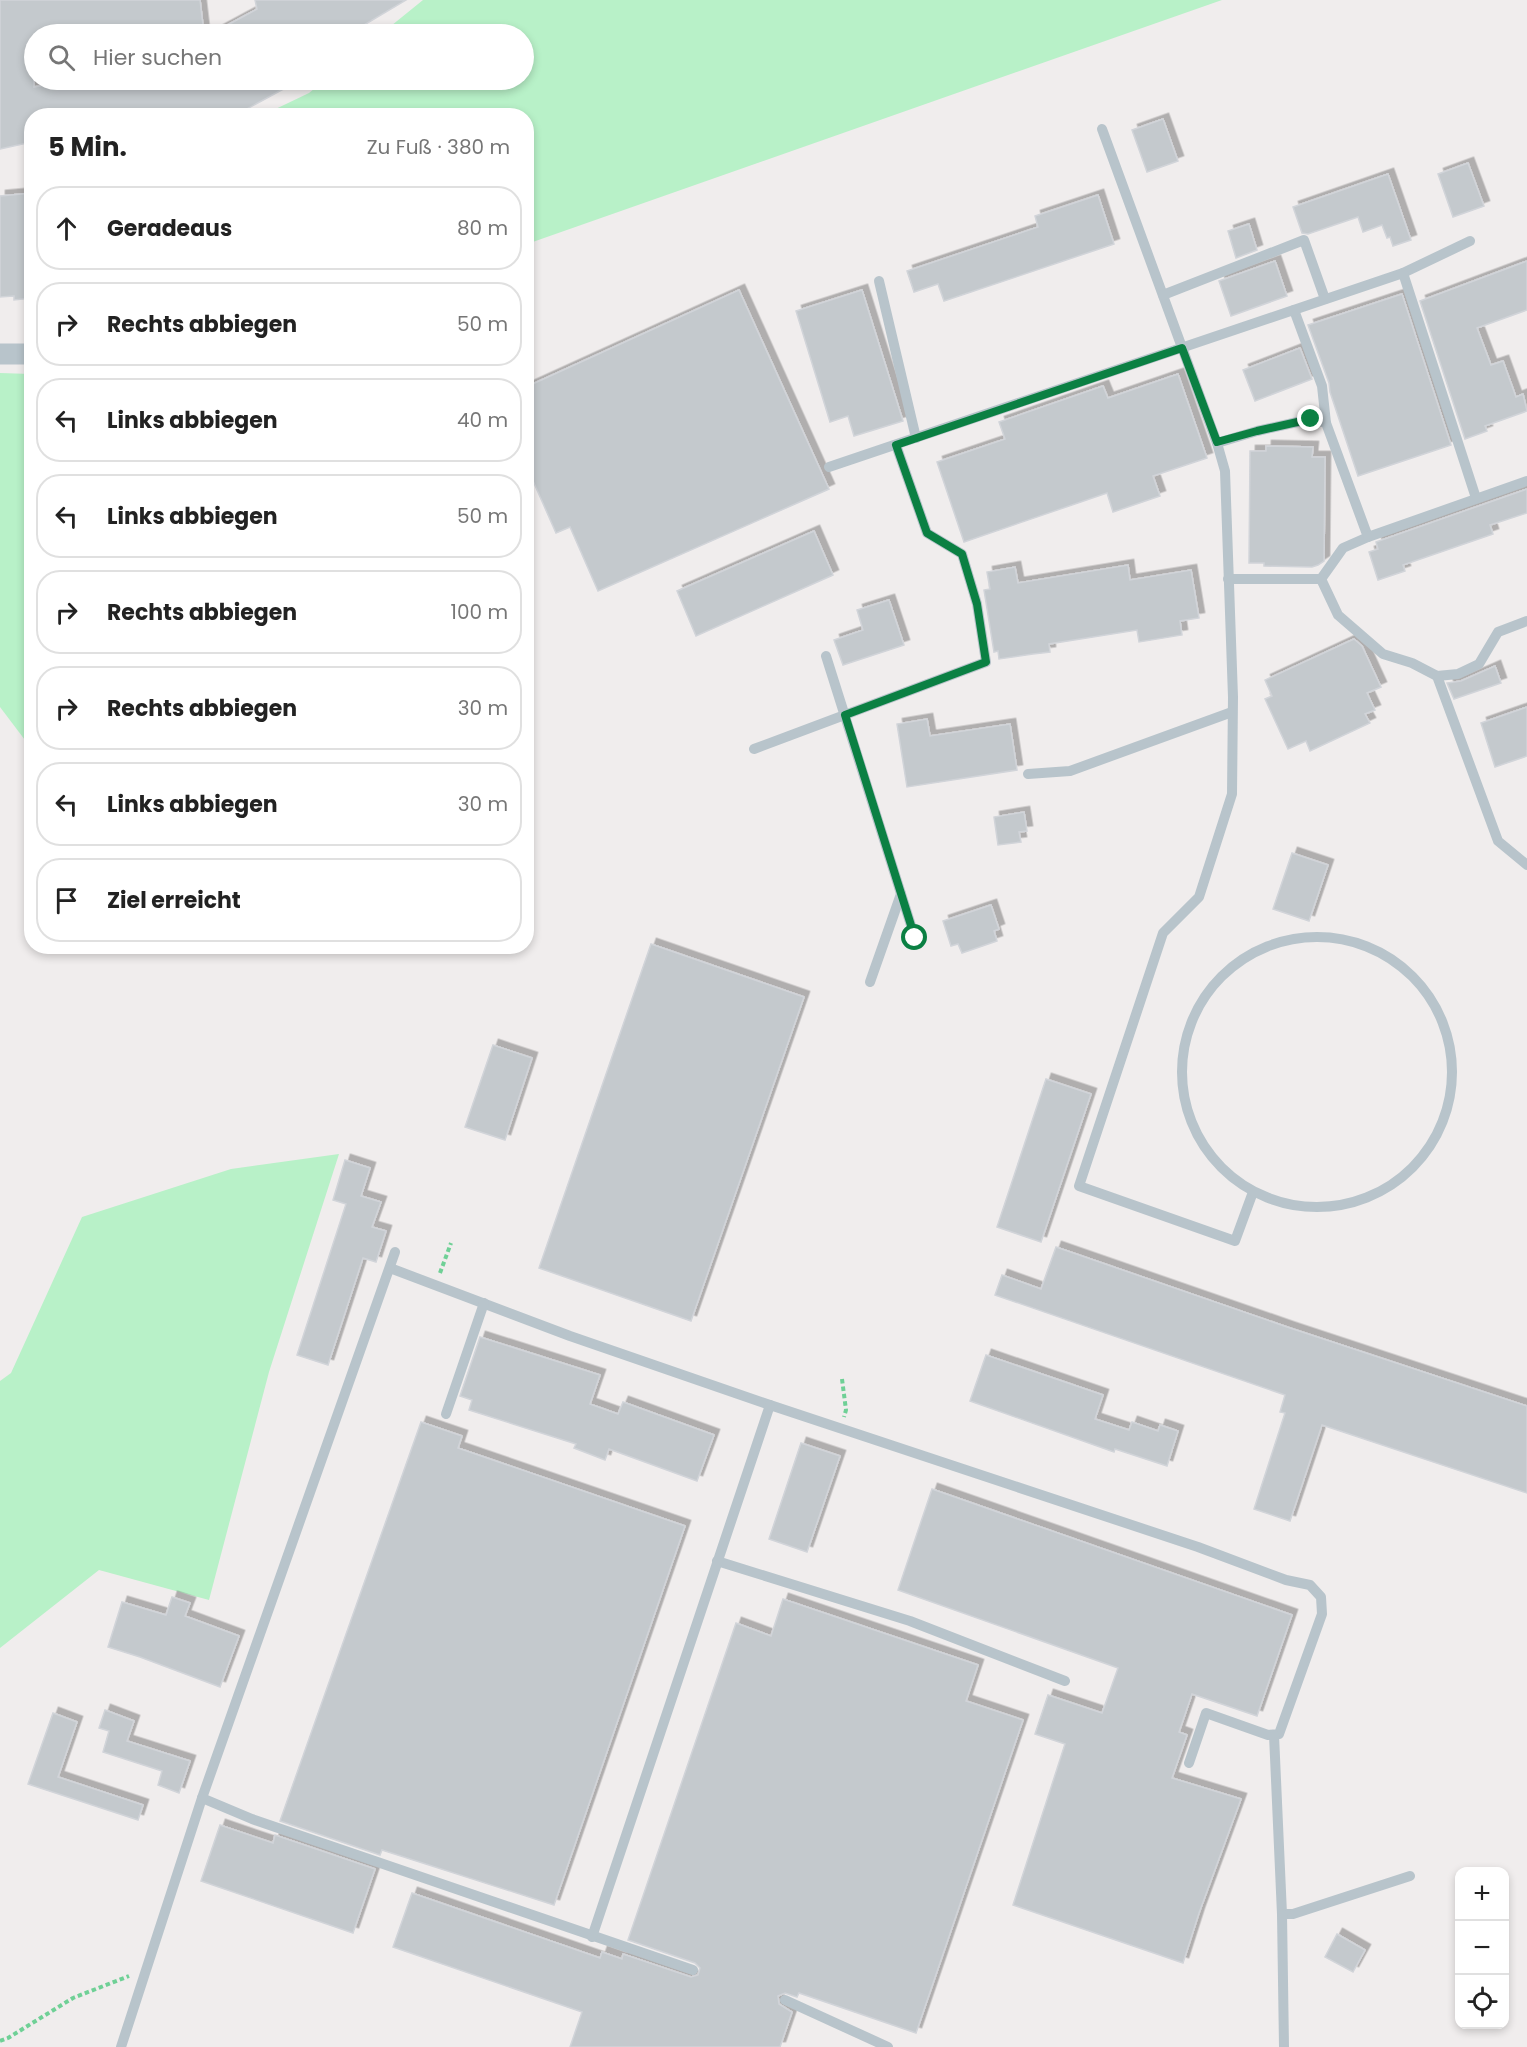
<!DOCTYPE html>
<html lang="de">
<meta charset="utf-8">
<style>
body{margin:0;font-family:Poppins,sans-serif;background:#f6f6f6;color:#222}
.controls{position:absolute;right:18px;bottom:18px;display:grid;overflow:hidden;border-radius:12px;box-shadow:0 3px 9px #0003}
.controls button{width:54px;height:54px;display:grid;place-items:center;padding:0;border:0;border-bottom:2px solid #e0e0e0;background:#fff;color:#222;font:30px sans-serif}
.stop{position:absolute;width:18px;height:18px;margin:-14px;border:4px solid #0b8043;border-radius:50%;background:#fff}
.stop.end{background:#0b8043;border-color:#fff;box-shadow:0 2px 6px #0008}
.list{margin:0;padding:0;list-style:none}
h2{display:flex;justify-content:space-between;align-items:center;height:78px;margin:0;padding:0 24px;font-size:26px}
h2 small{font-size:20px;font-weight:400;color:#767676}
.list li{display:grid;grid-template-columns:39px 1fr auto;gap:18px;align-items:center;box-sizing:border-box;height:84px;margin:0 12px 12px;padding:0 12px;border:2px solid #e0e0e0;border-radius:24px}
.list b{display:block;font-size:22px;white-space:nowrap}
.list em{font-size:20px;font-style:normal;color:#767676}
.icon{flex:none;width:33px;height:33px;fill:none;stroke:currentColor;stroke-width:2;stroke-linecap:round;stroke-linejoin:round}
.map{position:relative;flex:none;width:1527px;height:2047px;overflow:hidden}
.search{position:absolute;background:#fff;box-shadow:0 3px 9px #0003;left:24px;top:24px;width:510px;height:66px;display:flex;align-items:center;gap:15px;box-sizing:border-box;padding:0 21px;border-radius:33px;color:#767676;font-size:22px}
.panel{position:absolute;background:#fff;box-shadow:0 3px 9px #0003;left:24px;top:108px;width:510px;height:846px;border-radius:24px}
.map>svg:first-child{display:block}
.green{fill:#b8f1c8}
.building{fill:#c4c9cd;stroke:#d1d4d9;stroke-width:1.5;filter:url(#shadow)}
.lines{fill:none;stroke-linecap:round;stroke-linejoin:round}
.path{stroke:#6fd096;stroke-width:4;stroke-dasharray:4.5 3;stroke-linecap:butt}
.lane{stroke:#b8c4cb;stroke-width:10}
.street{stroke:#b8c4cb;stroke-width:21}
.route{stroke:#0b8043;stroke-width:8}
</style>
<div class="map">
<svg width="1527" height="2047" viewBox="0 0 1527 2047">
<defs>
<filter id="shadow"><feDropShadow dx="5.5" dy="-5.5" stdDeviation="0" flood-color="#0004"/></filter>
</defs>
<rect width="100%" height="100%" fill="#f0eded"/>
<!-- green -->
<g class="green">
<polygon points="423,0 1222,0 527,244 526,116 263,115 309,93 325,80 524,80 524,34 381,34"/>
<polygon points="0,373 31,374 31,748 0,707"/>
<polygon points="339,1154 269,1372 209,1600 99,1570 0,1648 0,1381 11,1373 82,1217 231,1169"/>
</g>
<!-- building -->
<g class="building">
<polygon points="0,0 200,0 204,34 34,34 34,87 73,80 300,80 234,116 32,116 32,142 0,149"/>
<polygon points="255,0 406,0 349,34 211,34 257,9"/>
<polygon points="1163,119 1178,161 1147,172 1132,130"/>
<polygon points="1468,163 1484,206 1453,217 1438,174"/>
<polygon points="1388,174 1411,240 1393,246 1390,237 1387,238 1382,225 1363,232 1358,217 1308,234 1302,233 1293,207"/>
<polygon points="32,193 32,298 14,300 14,296 0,297 0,196"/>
<polygon points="1098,195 1114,244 944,301 938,284 914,292 907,271 1038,227 1035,216"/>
<polygon points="1249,224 1257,250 1236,258 1228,231"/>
<polygon points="1275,261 1287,296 1231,316 1219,281"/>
<polygon points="1527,261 1527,310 1477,328 1491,365 1503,361 1516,397 1523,394 1527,411 1485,426 1487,431 1465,439 1420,301"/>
<polygon points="739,290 829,489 598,591 570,527 556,533 526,465 526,387"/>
<polygon points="862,290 903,421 854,436 848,416 830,422 796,311"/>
<polygon points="1402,294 1451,445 1358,476 1330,392 1329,383 1308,325"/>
<polygon points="1300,348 1312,379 1255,401 1243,370"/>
<polygon points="1178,374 1207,458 1153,476 1160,496 1113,512 1107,493 964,542 937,462 1005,439 999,422 1103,386 1108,398"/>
<polygon points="1266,446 1313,447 1312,457 1325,457 1324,561 1318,565 1312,567 1264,566 1264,563 1249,563 1250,451 1266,451"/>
<polygon points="1527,489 1527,513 1490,525 1493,534 1403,565 1405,571 1378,580 1369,552 1378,549 1376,542"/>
<polygon points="814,531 833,575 696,636 677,591"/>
<polygon points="1128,565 1130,580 1191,570 1199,618 1180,621 1182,635 1139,642 1137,630 1049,644 1050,652 1033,654 999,659 998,651 994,652 984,590 990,589 987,572 1015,567 1018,583"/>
<polygon points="889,600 904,645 843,665 834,640 863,630 857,610"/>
<polygon points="1354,639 1362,646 1381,687 1367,693 1375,710 1365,714 1370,723 1310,751 1306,741 1288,749 1265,699 1272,696 1265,680"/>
<polygon points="1495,666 1501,683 1454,699 1447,683 1461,681"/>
<polygon points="1527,707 1527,756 1495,767 1481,723"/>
<polygon points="927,719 930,736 1010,724 1017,770 907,787 897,724"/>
<polygon points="1024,812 1027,831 1019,832 1021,842 998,845 994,817"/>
<polygon points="1292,853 1328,865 1309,921 1273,909"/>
<polygon points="991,905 999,929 994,931 997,941 962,953 958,944 951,946 943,921"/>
<polygon points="651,944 804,997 691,1321 539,1268"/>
<polygon points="493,1045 532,1058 505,1140 465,1127"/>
<polygon points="1046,1079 1091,1094 1041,1242 997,1227"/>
<polygon points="345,1160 370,1168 361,1196 381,1202 372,1227 386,1231 376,1262 363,1258 328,1365 297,1355 346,1204 333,1200"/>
<polygon points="1056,1247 1290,1328 1527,1406 1527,1493 1322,1425 1290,1521 1254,1509 1285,1413 1280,1412 1285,1395 995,1295 1002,1275 1041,1289"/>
<polygon points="480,1337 600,1375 590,1404 618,1414 623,1402 714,1435 697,1481 609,1449 605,1460 574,1448 576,1444 469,1410 472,1400 460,1396"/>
<polygon points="986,1355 1103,1395 1095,1419 1129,1430 1132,1422 1158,1431 1160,1425 1178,1431 1167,1466 1115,1449 1114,1452 970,1401"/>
<polygon points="421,1422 462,1436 458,1448 685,1526 554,1905 382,1850 380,1855 280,1821"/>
<polygon points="801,1443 840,1456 807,1552 769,1539"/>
<polygon points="932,1489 1292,1615 1257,1716 1192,1694 1179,1732 1187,1735 1172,1778 1241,1799 1199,1913 1183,1963 1013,1905 1065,1744 1035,1734 1048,1695 1102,1713 1118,1668 898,1590"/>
<polygon points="172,1597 190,1603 185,1616 239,1636 220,1687 140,1657 108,1647 122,1602 166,1615"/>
<polygon points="783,1599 978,1665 966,1701 1023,1720 916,2033 799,1993 797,1997 785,1993 778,1996 779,2004 792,2012 780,2047 570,2047 582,2012 393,1947 412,1893 600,1958 602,1952 622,1959 623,1954 691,1977 698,1975 700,1968 695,1963 628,1940 736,1623 771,1636"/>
<polygon points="105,1710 134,1721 127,1741 190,1761 179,1793 158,1785 162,1771 103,1752 109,1731 99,1728"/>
<polygon points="53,1713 77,1722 58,1777 143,1805 138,1820 28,1784"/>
<polygon points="220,1825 273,1843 275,1835 375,1869 353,1933 201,1881"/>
<polygon points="1337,1934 1365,1950 1353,1972 1325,1957"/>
</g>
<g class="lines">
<!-- path -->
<g class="path">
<polyline points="440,1273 451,1243"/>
<polyline points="842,1379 846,1410 844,1417"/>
<polyline points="0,2041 8,2038 73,1998 129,1976"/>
</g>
<!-- lane -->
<g class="lane">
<polyline points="1102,129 1217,443 1257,431 1311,419 1326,423 1368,537 1343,548 1321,579 1228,579"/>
<polyline points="1403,273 1470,241"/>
<polyline points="879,281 916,438"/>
<polyline points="1163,295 1304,240 1325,299"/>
<polyline points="1294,310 1322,386 1326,423"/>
<polyline points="1217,443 1225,471 1233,697 1232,794 1199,897 1163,933 1079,1186 1235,1241 1253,1192"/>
<polyline points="829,467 1403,273 1476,498"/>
<polyline points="1368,537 1527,481"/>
<polyline points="1321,579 1338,615 1383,654 1412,663 1437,676 1458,674 1479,664 1498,632 1527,621"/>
<polyline points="826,656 915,938"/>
<polyline points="1437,676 1498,841 1527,865"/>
<polyline points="754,749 986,662 977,604 962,554 927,533 896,445"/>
<polyline points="1028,774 1070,771 1232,712"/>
<circle cx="1317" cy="1072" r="135"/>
<polyline points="870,982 901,894"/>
<polyline points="390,1268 570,1336 770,1405 1198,1547 1286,1580 1310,1585 1321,1597 1322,1614 1279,1734 1268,1735 1206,1713 1189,1763"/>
<polyline points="446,1414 484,1303"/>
<polyline points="717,1561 910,1621 1065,1681"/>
<polyline points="1274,1735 1282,1914 1293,1914 1410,1876"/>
<polyline points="202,1798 252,1819 693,1970"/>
<polyline points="1282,1914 1284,2047"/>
<polyline points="592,1937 770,1405"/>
<polyline points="785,2000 888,2047"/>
<polyline points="121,2047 202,1798 395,1252"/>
</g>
<!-- street -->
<polyline class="street" points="0,354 32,354"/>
</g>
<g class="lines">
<!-- route -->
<polyline class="route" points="915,938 845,715 986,662 977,604 962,554 927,533 896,445 1182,348 1217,442 1257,431 1311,419"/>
</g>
</svg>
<div class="controls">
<button>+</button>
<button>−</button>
<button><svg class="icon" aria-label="locate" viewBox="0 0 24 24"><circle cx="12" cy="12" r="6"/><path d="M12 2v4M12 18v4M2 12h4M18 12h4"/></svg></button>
</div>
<div class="stop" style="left:915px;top:938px"></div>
<div class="stop end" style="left:1311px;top:419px"></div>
<div class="search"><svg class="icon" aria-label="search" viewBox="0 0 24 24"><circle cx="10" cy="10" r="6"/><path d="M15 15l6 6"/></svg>Hier suchen</div>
<section class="panel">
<h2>5 Min.<small>Zu Fuß · 380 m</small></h2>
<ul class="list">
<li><svg class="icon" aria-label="ahead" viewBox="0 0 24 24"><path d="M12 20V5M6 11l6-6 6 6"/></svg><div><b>Geradeaus</b></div><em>80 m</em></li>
<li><svg class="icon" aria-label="right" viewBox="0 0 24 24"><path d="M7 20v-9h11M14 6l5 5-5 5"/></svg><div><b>Rechts abbiegen</b></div><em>50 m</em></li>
<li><svg class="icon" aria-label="left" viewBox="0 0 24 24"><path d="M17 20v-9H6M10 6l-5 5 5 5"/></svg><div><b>Links abbiegen</b></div><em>40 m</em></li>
<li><svg class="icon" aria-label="left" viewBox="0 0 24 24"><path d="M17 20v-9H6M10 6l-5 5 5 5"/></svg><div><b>Links abbiegen</b></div><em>50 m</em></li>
<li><svg class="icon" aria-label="right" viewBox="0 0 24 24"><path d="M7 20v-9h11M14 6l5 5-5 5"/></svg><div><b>Rechts abbiegen</b></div><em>100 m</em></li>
<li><svg class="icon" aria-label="right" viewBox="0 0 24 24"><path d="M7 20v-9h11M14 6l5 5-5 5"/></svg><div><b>Rechts abbiegen</b></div><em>30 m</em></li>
<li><svg class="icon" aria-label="left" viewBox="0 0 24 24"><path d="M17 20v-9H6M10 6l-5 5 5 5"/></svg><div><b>Links abbiegen</b></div><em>30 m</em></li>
<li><svg class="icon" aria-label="arrive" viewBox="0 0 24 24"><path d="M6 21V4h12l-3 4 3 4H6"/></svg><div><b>Ziel erreicht</b></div></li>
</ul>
</section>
</div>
